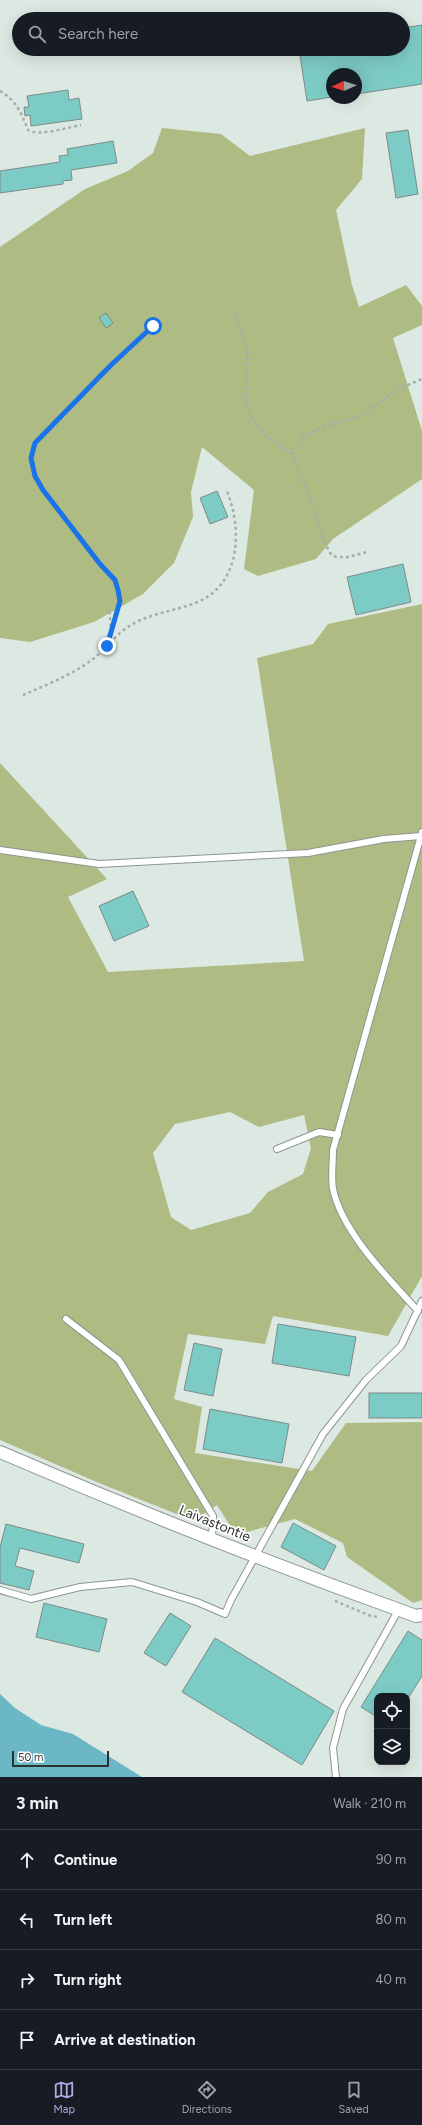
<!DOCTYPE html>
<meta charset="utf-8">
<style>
body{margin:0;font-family:Figtree,sans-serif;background:#20242c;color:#f1f3f6}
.controls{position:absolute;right:12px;bottom:12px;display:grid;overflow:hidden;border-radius:8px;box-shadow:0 4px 16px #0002}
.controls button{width:36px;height:36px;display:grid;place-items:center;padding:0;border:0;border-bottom:1px solid #363941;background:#171b24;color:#f1f3f6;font:20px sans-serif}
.compass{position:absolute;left:326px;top:68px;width:36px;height:36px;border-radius:50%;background:#171b24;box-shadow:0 4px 16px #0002;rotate:267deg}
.scale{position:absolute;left:12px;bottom:10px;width:97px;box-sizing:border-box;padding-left:4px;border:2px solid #2d3230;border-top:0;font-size:11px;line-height:14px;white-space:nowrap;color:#2d3230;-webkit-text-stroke:3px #fff;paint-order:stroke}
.stop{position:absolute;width:12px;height:12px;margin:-9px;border:3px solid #1a73e8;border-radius:50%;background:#fff}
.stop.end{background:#1a73e8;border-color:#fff;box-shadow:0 1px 4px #0008}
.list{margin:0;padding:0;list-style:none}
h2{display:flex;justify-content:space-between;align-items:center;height:52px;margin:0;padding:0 16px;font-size:17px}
h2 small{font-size:13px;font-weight:400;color:#9ea1a6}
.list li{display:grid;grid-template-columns:26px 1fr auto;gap:12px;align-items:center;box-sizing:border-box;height:60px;padding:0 16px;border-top:1px solid #363941}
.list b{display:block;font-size:15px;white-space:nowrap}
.list em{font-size:13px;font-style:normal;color:#9ea1a6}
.icon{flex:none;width:22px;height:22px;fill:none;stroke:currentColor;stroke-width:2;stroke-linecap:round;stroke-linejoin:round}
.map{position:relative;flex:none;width:422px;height:1777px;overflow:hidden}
.search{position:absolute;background:#171b24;box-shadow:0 4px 16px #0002;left:12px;right:12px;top:12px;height:44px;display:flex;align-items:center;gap:10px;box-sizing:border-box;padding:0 14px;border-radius:22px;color:#9ea1a6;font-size:15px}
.sheet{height:292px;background:#171b24}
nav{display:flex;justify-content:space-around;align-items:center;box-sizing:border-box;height:56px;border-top:1px solid #363941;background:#171b24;font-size:11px;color:#9ea1a6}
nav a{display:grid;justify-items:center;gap:2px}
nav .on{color:#afabe3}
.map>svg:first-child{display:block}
.forest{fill:#aebb83;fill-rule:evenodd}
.water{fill:#6cb7c6}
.building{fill:#7dcbc5;stroke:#7d8a89}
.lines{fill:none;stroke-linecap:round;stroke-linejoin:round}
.lane-casing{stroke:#8c9792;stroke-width:8}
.street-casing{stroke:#8c9792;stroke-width:14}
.path{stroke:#a5aeaa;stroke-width:2.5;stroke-dasharray:3 3;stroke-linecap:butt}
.lane{stroke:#fff;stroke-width:6}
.street{stroke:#fff;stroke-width:12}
.route{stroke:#1a73e8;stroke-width:5}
.labels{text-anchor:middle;stroke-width:3.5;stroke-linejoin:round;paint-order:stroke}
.street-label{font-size:14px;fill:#2d3230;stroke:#fff}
</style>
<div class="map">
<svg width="422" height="1777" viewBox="0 0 422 1777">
<rect width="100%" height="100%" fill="#dce8e2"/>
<!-- forest -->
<g class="forest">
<polygon points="162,128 221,134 250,156 365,128 362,179 336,210 352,285 359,307 406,285 422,306 422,325 393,338 422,431 422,479 333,539 316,559 258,576 244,569 254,490 202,447 191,492 193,517 174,563 143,594 94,622 30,642 0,638 0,247 85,189 128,171 153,153"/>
<path d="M 422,604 L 422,1276 L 388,1336 L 273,1316 L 265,1344 L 188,1334 L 174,1399 L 202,1407 L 195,1453 L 312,1471 L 346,1423 L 422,1422 L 422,1600 L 413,1603 L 347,1557 L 343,1543 L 295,1519 L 236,1535 L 217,1505 L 194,1521 L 99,1483 L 0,1440 L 0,763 L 107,879 L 68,897 L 108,972 L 304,961 L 257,658 L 313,644 L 328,624 ZM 230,1112 L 259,1127 L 304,1115 L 311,1148 L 303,1174 L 268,1192 L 250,1213 L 191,1230 L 171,1217 L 153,1153 L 175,1124 Z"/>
</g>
<!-- water -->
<polygon class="water" points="0,1694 15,1708 41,1725 73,1734 142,1777 0,1777"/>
<!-- building -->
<g class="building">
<polygon points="422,25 422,84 356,94 356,74 332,74 332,97 307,101 299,49 403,49 403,28"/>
<polygon points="68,90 69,100 79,98 82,119 31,126 30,115 25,116 24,107 29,107 27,96"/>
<polygon points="408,130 418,194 396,198 386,133"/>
<polygon points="113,141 117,163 71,170 72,180 63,181 63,184 0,193 0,171 60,162 59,156 68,155 67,149"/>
<polygon points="106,313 113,323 106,328 99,318"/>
<polygon points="217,491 228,517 210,524 200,498"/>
<polygon points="403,564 411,602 356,615 347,577"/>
<polygon points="133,891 149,926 114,941 99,906"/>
<polygon points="278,1324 356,1337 349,1376 272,1363"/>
<polygon points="194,1343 222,1349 213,1396 184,1390"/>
<rect x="369" y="1393" width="53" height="25"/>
<polygon points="210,1409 289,1424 282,1463 203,1449"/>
<polygon points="293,1523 336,1546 324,1570 281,1547"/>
<polygon points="6,1524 84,1544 79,1563 20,1548 15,1566 34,1571 29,1590 0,1583 0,1547"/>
<polygon points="44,1603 107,1619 99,1652 36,1637"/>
<polygon points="170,1613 191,1626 166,1666 144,1653"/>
<polygon points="408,1631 422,1640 422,1676 407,1700 407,1696 377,1696 377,1717 361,1707"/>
<polygon points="215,1638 334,1711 302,1765 182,1692"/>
</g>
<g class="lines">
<defs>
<g id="lane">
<polyline points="0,850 99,864 308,853 384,839 421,836"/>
<polyline points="277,1149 319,1132 338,1135"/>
<path d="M 418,1311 C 389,1279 342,1232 333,1189 C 331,1177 333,1162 333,1150 L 422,832"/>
<polyline points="66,1319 119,1360 213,1516 212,1538"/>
<polyline points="0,1590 31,1599 80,1587 132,1582 197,1602 225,1614 231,1600 323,1434 366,1380 401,1346 422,1301"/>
<polyline points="336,1777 333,1748 343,1709 399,1609"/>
</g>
<path id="street" d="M 0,1452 C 137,1511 276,1566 416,1616 L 422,1615"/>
</defs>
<!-- lane casing -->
<use href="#lane" class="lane-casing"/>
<!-- street casing -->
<use href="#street" class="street-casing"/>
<!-- path -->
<g class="path">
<path d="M 0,91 C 17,101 21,113 28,130 C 38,137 69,127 81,125"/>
<polyline points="235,311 248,353 245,399 252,418 266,436 292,454 313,505 323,539 330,553 336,557 348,557 367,552"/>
<polyline points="292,454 304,437 325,426 363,415 398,389 422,379"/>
<polyline points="111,629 120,601 115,580 101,564 43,490 32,466 31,450 35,443 111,365 153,326"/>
<polyline points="108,644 111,629 109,607"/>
<path d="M 23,695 C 46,685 72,675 93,659 C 106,649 117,633 131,625 C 153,612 178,611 200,601 C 242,581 242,526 226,489"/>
<polyline points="335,1601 371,1616 379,1617"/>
</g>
<!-- lane -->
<use href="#lane" class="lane"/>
<!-- street -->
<use href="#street" class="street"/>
</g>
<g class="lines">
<!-- route -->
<polyline class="route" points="107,646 120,601 118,590 115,580 100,564 43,490 35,476 31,458 35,443 111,365 153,326"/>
</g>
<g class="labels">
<!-- street labels -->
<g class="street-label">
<text transform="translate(215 1523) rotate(22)" y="5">Laivastontie</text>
</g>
</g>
</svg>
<div class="controls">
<button><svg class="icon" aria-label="locate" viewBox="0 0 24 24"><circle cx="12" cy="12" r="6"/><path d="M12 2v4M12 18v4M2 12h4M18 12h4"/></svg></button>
<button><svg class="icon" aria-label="layers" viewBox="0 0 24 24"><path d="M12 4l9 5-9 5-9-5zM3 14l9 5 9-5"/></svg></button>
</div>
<svg class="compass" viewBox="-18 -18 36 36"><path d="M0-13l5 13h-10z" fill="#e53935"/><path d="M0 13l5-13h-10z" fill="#9ea1a6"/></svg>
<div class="scale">50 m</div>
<div class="stop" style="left:153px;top:326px"></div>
<div class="stop end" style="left:107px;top:646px"></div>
<div class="search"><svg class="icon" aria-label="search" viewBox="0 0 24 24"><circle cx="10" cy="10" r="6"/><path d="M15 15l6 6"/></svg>Search here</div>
</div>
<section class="sheet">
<h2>3 min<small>Walk · 210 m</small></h2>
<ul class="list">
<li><svg class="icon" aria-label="ahead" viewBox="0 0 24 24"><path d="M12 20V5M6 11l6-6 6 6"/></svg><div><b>Continue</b></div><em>90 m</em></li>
<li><svg class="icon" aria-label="left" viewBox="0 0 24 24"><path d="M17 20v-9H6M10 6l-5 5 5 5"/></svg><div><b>Turn left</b></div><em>80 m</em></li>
<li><svg class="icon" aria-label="right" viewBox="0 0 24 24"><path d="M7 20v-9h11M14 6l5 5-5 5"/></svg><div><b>Turn right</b></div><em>40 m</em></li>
<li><svg class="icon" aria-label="arrive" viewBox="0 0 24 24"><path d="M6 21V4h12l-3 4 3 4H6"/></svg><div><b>Arrive at destination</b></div></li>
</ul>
</section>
<nav>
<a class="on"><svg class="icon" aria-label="map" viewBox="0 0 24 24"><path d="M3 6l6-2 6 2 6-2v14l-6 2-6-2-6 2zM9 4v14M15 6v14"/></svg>Map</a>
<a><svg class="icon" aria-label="directions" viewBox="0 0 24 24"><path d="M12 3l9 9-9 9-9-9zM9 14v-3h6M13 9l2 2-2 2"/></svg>Directions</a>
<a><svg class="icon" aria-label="saved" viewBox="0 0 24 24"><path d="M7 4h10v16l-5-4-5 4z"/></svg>Saved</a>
</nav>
